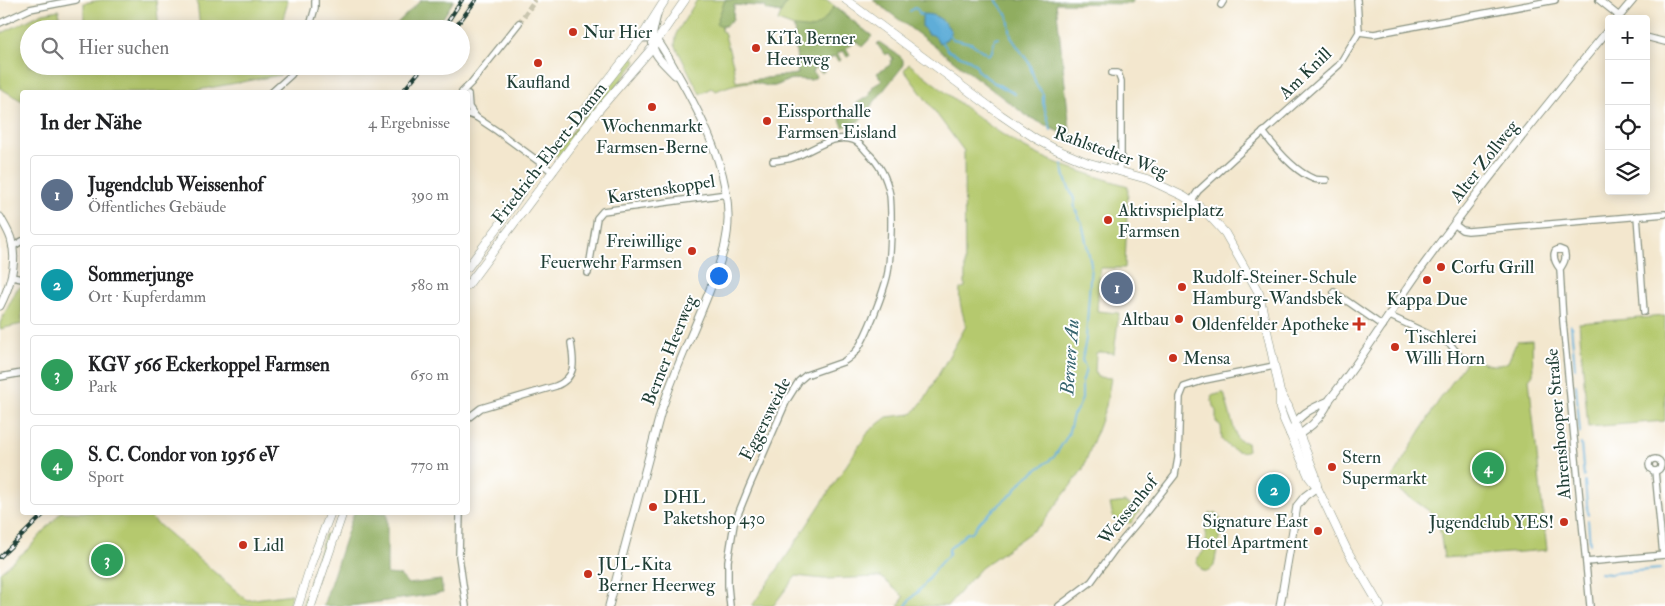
<!DOCTYPE html>
<html lang="de">
<meta charset="utf-8">
<style>
body{margin:0;font-family:"IM FELL Double Pica",serif;background:#f2f2f2;color:#202124}
.controls{position:absolute;right:15px;top:15px;display:grid;overflow:hidden;border-radius:5px;box-shadow:0 2px 12px #0003}
.controls button{width:45px;height:45px;display:grid;place-items:center;padding:0;border:0;border-bottom:1px solid #e0e0e0;background:#fff;color:#202124;font:25px sans-serif}
.you{position:absolute;left:718px;top:275px;width:18px;height:18px;margin:-12px;border:4px solid #fff;border-radius:50%;background:#1a73e8;box-shadow:0 0 0 8px #1a73e833}
.badge{display:grid;place-items:center;width:32px;height:32px;border-radius:50%;background:#b45309;color:#fff;font-size:16px;font-weight:700}
.pin{position:absolute;translate:-50% -50%;border:2px solid #fff;box-shadow:0 1px 5px #0006}
.list{margin:0;padding:0;list-style:none}
h2{display:flex;justify-content:space-between;align-items:center;height:65px;margin:0;padding:0 20px;font-size:21px}
h2 small{font-size:16px;font-weight:400;color:#757577}
.list li{display:grid;grid-template-columns:32px 1fr auto;gap:15px;align-items:center;box-sizing:border-box;height:80px;margin:0 10px 10px;padding:0 10px;border:1px solid #e0e0e0;border-radius:5px}
.list b{display:block;font-size:19px;white-space:nowrap}
.list p{margin:0;font-size:16px;white-space:nowrap;color:#757577}
.list em{font-size:16px;font-style:normal;color:#757577}
.icon{flex:none;width:28px;height:28px;fill:none;stroke:currentColor;stroke-width:2;stroke-linecap:round;stroke-linejoin:round}
.map{position:relative;flex:none;width:1665px;height:606px;overflow:hidden}
.search{position:absolute;background:#fff;box-shadow:0 2px 12px #0003;left:20px;top:20px;width:450px;height:55px;display:flex;align-items:center;gap:12px;box-sizing:border-box;padding:0 18px;border-radius:28px;color:#757577;font-size:19px}
.panel{position:absolute;background:#fff;box-shadow:0 2px 12px #0003;left:20px;top:90px;width:450px;height:425px;border-radius:5px}
.map>svg:first-child{display:block}
.green{fill:#b5c96e;stroke:#6a8351;fill-rule:evenodd}
.forest{fill:#90ad61;stroke:#58754a}
.water{fill:#5eadd8;stroke:#3e7586}
.lines{fill:none;stroke-linecap:round;stroke-linejoin:round}
.stream{stroke:#5eadd8;stroke-width:2}
.minor-tunnel{stroke:#c9c5af;stroke-width:5.5;stroke-dasharray:5.5 3;stroke-linecap:butt}
.minor-casing{stroke:#899281;stroke-width:8}
.tertiary-casing{stroke:#899281;stroke-width:9}
.secondary-casing{stroke:#899281;stroke-width:9}
.minor{stroke:#fff;stroke-width:5.5}
.tertiary{stroke:#fff;stroke-width:7}
.secondary{stroke:#fff;stroke-width:8}
.rail-casing{stroke:#1f3d34;stroke-width:4}
.rail{stroke:#fff;stroke-width:2;stroke-dasharray:5.5;stroke-linecap:butt}
.poi-dot{fill:#c8321e;stroke:#fff;stroke-width:2}
.labels{text-anchor:middle;stroke-width:4;stroke-linejoin:round;paint-order:stroke}
.poi-label{font-size:18px;fill:#1f3d34;stroke:#fff;text-anchor:start}
.street-label{font-size:18px;fill:#1f3d34;stroke:#fff}
.water-label{font-size:19px;font-style:italic;fill:#35646d;stroke:#fff}
</style>
<div class="map">
<svg width="1665" height="606" viewBox="0 0 1665 606">
<rect width="100%" height="100%" fill="#fff"/>
<filter id="ink" filterUnits="userSpaceOnUse"><feTurbulence type="fractalNoise" baseFrequency=".02" numOctaves="2"/><feDisplacementMap in="SourceGraphic" scale="10" xChannelSelector="R" yChannelSelector="G"/><feConvolveMatrix kernelMatrix="1 2 1 2 8 2 1 2 1" color-interpolation-filters="sRGB"/></filter>
<filter id="wash" filterUnits="userSpaceOnUse"><feTurbulence type="fractalNoise" baseFrequency=".0096" numOctaves="4" result="noise"/><feDisplacementMap in="SourceGraphic" scale="20" xChannelSelector="R" yChannelSelector="G"/><feGaussianBlur stdDeviation="1.12" result="paint"/><feColorMatrix in="noise" values="0 0 0 0 0 0 0 0 0 0 0 0 0 0 0 0 0 1.4 0 .05"/><feComposite in="paint" operator="in"/></filter>
<g filter="url(#wash)">
<rect width="100%" height="100%" fill="#f3e7ce"/>
<!-- green -->
<g class="green">
<polygon points="101,0 156,0 159,29 84,29 84,3"/>
<polygon points="197,0 287,0 287,5 280,29 200,29"/>
<path d="M 697,0 L 827,0 L 872,36 L 862,47 L 857,41 L 846,48 L 850,55 L 847,57 L 843,50 L 837,54 L 841,60 L 839,62 L 834,56 L 822,64 L 826,70 L 821,73 L 817,67 L 812,71 L 816,77 C 808,82 801,78 793,79 C 786,80 781,85 774,86 C 767,87 762,83 755,82 C 742,81 728,86 716,91 L 711,88 L 700,94 L 675,45 L 677,32 ZM 734,5 L 765,6 L 766,10 L 781,13 L 778,21 L 794,27 L 798,74 L 736,82 L 733,64 L 724,32 L 721,31 L 722,26 L 725,26 L 733,19 Z"/>
<polygon points="59,10 60,29 29,29 29,66 282,67 280,75 187,92 22,92 22,101 0,88 0,34 43,13"/>
<polygon points="632,54 636,62 559,158 555,155"/>
<path d="M 909,64 C 951,95 993,134 1041,156 C 1069,169 1098,177 1128,186 L 1125,268 L 1100,268 L 1097,311 L 1119,313 L 1114,353 L 1099,352 L 1096,353 L 1095,372 L 1097,377 L 1111,378 L 1106,406 L 1083,469 L 1042,524 L 981,568 L 947,606 L 898,606 L 904,597 L 881,577 L 824,579 L 796,576 L 773,606 L 752,606 L 784,560 L 869,431 L 887,417 L 912,414 L 924,400 L 966,326 C 963,314 958,301 960,289 L 965,287 L 964,151 L 904,70 Z"/>
<polygon points="22,286 22,324 0,329 0,323 17,289"/>
<polygon points="1665,316 1665,421 1588,427 1579,323"/>
<path d="M 1532,340 L 1533,374 L 1529,379 L 1547,550 L 1444,558 L 1438,517 L 1389,483 L 1438,402 L 1470,357 C 1483,363 1494,369 1508,362 L 1517,341 Z"/>
<path d="M 1222,393 L 1224,393 L 1237,439 L 1247,443 L 1248,450 C 1239,455 1228,447 1222,440 L 1221,426 L 1216,422 L 1216,411 L 1213,406 L 1211,396 Z"/>
<polygon points="1125,502 1139,509 1139,512 1131,523 1123,522 1118,519 1117,521 1113,516 1110,504"/>
<polygon points="61,512 145,513 247,600 292,594 288,606 0,606 0,572 29,548"/>
<polygon points="1217,513 1221,520 1221,527 1214,566 1209,571 1203,571 1197,563 1197,559 1203,552 1206,546 1206,517 1208,514"/>
<path d="M 325,534 L 328,534 C 319,558 315,582 308,606 L 302,606 Z"/>
</g>
<!-- forest -->
<g class="forest">
<polygon points="421,0 454,0 436,29 391,29"/>
<polygon points="725,0 788,0 781,13 766,10 765,6 734,5 733,19 725,26 716,24"/>
<polygon points="873,0 1133,0 1132,4 1056,3 1071,138 1027,116"/>
<path d="M 834,7 L 872,36 L 862,47 L 857,41 L 846,48 L 850,55 L 847,57 L 843,50 L 837,54 L 841,60 L 839,62 L 834,56 L 822,64 L 826,70 L 821,73 L 817,67 L 812,71 L 816,77 L 811,80 L 790,79 L 775,86 L 768,86 L 753,82 L 752,80 L 798,74 L 794,27 C 800,27 806,29 811,28 C 821,27 828,14 834,7 Z"/>
<polygon points="879,42 901,57 903,60 903,66 859,121 843,127 840,119 849,114 847,112 858,105 857,103 870,95 869,92 873,89 872,87 882,81 877,73 890,65 891,60 893,59 889,53 885,55 877,44"/>
<polygon points="354,512 387,513 387,574 400,575 408,584 441,580 443,593 351,606 323,606"/>
</g>
<!-- water -->
<path class="water" d="M 922,14 C 937,14 944,20 951,31 L 947,39 L 939,43 C 936,37 934,34 927,34 L 926,31 L 922,27 Z"/>
<g class="lines">
<!-- stream -->
<g class="stream">
<polyline points="996,0 1008,16 1011,37 1029,63 1036,84 1043,94 1043,103 1051,130"/>
<polyline points="910,11 915,8 918,10 920,15 922,14"/>
<polyline points="949,35 953,39 971,43 988,55 992,51 995,39 999,38"/>
<polyline points="942,42 949,51 970,60 976,65 978,71 993,82 1015,94"/>
<polyline points="1571,325 1575,368"/>
<polyline points="1576,385 1580,433"/>
<polyline points="1581,444 1584,477"/>
<polyline points="1585,482 1588,515"/>
<polyline points="1588,520 1590,544"/>
<polyline points="1600,573 1611,574"/>
<polyline points="1613,573 1660,569"/>
<path d="M 906,606 C 910,597 918,593 924,585 C 933,573 936,565 949,555 L 949,549 L 967,533 L 972,532 L 980,521 L 1012,494 L 1023,480 L 1054,457 L 1058,451 L 1068,435 L 1073,415 L 1078,408 L 1082,399 L 1082,383 L 1086,369 L 1082,360 L 1086,339 L 1091,264 L 1082,223 L 1075,209 L 1074,199 L 1066,181 L 1062,164"/>
</g>
</g>
</g>
<g filter="url(#ink)">
<g class="lines">
<!-- minor-tunnel -->
<polyline class="minor-tunnel" points="519,23 535,0"/>
<defs>
<g id="minor">
<polyline points="1599,0 1619,16"/>
<polyline points="1221,5 1224,0"/>
<polyline points="0,23 30,9 76,0"/>
<polyline points="309,29 315,8 315,0"/>
<polyline points="1359,32 1374,34 1555,0"/>
<polyline points="1646,37 1665,42"/>
<polyline points="1112,73 1118,73 1121,81 1121,159 1118,171"/>
<polyline points="272,92 291,75 297,66"/>
<polyline points="462,92 471,83 519,23"/>
<polyline points="468,94 469,107 476,117"/>
<polyline points="468,114 476,117 497,131 553,172"/>
<path d="M 1263,132 C 1275,148 1295,172 1314,179 C 1318,180 1323,180 1326,180"/>
<polyline points="1192,200 1198,191 1233,159 1339,65 1359,32 1357,0"/>
<polyline points="1637,216 1644,312"/>
<polyline points="1454,224 1462,230 1468,231 1665,214"/>
<polyline points="12,247 22,241"/>
<path d="M 1560,269 C 1564,263 1567,258 1564,251 L 1559,249 L 1555,251 C 1552,258 1556,264 1560,269 L 1563,322 L 1590,606"/>
<polyline points="588,273 597,218 603,211 727,194"/>
<polyline points="12,277 22,279"/>
<polyline points="1334,292 1383,326"/>
<polyline points="1390,316 1450,344 1459,355"/>
<polyline points="0,377 22,373"/>
<path d="M 468,418 L 481,408 L 556,386 C 577,377 574,362 571,343"/>
<circle cx="1655" cy="465" r="6"/>
<polyline points="1655,471 1663,555"/>
<polyline points="460,512 459,556 466,606"/>
<polyline points="1586,562 1665,555"/>
<path d="M 730,606 L 728,586 L 728,561 L 734,524 L 749,487 L 787,400 L 799,381 L 806,375 L 843,362 C 848,359 853,355 857,350 C 867,335 885,289 888,272 C 891,253 892,214 890,195 C 887,179 879,163 867,152 C 863,147 859,142 853,140 C 832,133 811,152 792,158 C 786,160 779,160 773,161"/>
<polyline points="1059,606 1091,582 1115,549 1147,511 1175,475 1178,458 1180,397 1184,387 1205,380 1274,366"/>
</g>
<g id="tertiary">
<path d="M 657,15 C 648,49 651,51 675,75"/>
<polyline points="1617,19 1633,0"/>
<path d="M 0,217 C 4,224 9,232 11,239 C 18,261 10,286 0,306"/>
<path d="M 1290,434 C 1296,415 1312,408 1329,401"/>
<path d="M 1294,437 C 1306,431 1318,421 1325,409 C 1327,406 1328,403 1330,399 C 1366,354 1394,305 1428,259 C 1486,180 1547,104 1609,29"/>
<path d="M 609,606 L 660,415 C 673,373 693,333 709,292 C 715,276 721,261 725,245 C 738,190 708,128 681,80 C 674,68 668,56 660,44 L 652,38 L 641,38"/>
<polyline points="1280,606 1297,506 1305,496 1317,487"/>
</g>
<g id="secondary">
<polyline points="846,0 1001,115 1035,138 1055,149 1086,162 1147,179 1183,196 1204,210 1225,233 1259,293 1280,392 1280,409 1284,420 1309,477 1317,487 1347,550 1380,606"/>
<polyline points="468,267 498,227 530,180 641,38 665,0"/>
<polyline points="468,285 597,112 652,48 685,0"/>
<polyline points="1281,394 1288,406 1315,474 1317,485"/>
<polyline points="298,606 313,558 331,512"/>
<polyline points="311,606 343,512"/>
</g>
</defs>
<!-- minor casing -->
<use href="#minor" class="minor-casing"/>
<!-- tertiary casing -->
<use href="#tertiary" class="tertiary-casing"/>
<!-- secondary casing -->
<use href="#secondary" class="secondary-casing"/>
<!-- minor -->
<use href="#minor" class="minor"/>
<!-- tertiary -->
<use href="#tertiary" class="tertiary"/>
<!-- secondary -->
<use href="#secondary" class="secondary"/>
<defs>
<g id="rail">
<polyline points="443,29 462,0"/>
<polyline points="454,29 476,0"/>
<polyline points="402,92 424,66"/>
<polyline points="0,557 46,512"/>
</g>
</defs>
<!-- rail casing -->
<use href="#rail" class="rail-casing"/>
<!-- rail -->
<use href="#rail" class="rail"/>
</g>
</g>
<!-- markers -->
<g class="poi-dot">
<circle cx="573" cy="32" r="5"/>
<circle cx="756" cy="48" r="5"/>
<circle cx="538" cy="63" r="5"/>
<circle cx="652" cy="107" r="5"/>
<circle cx="767" cy="121" r="5"/>
<circle cx="1108" cy="220" r="5"/>
<circle cx="692" cy="251" r="5"/>
<circle cx="1441" cy="267" r="5"/>
<circle cx="1427" cy="280" r="5"/>
<circle cx="1182" cy="287" r="5"/>
<circle cx="1179" cy="319" r="5"/>
<path d="M1356.5 316.5h5v5h5v5h-5v5h-5v-5h-5v-5h5z"/>
<circle cx="1395" cy="347" r="5"/>
<circle cx="1173" cy="358" r="5"/>
<circle cx="1332" cy="467" r="5"/>
<circle cx="653" cy="507" r="5"/>
<circle cx="1564" cy="522" r="5"/>
<circle cx="1318" cy="531" r="5"/>
<circle cx="243" cy="545" r="5"/>
<circle cx="588" cy="574" r="5"/>
</g>
<g class="labels">
<!-- poi labels -->
<g class="poi-label">
<text x="583" y="38">Nur Hier</text>
<text x="766" y="44">KiTa Berner<tspan x="766" dy="21">Heerweg</tspan></text>
<text x="538" y="88" text-anchor="middle">Kaufland</text>
<text x="777" y="117">Eissporthalle<tspan x="777" dy="21">Farmsen Eisland</tspan></text>
<text x="652" y="132" text-anchor="middle">Wochenmarkt<tspan x="652" dy="21">Farmsen-Berne</tspan></text>
<text x="1118" y="216">Aktivspielplatz<tspan x="1118" dy="21">Farmsen</tspan></text>
<text x="682" y="247" text-anchor="end">Freiwillige<tspan x="682" dy="21">Feuerwehr Farmsen</tspan></text>
<text x="1451" y="273">Corfu Grill</text>
<text x="1192" y="283">Rudolf-Steiner-Schule<tspan x="1192" dy="21">Hamburg-Wandsbek</tspan></text>
<text x="1427" y="305" text-anchor="middle">Kappa Due</text>
<text x="1169" y="325" text-anchor="end">Altbau</text>
<text x="1349" y="330" text-anchor="end">Oldenfelder Apotheke</text>
<text x="1405" y="343">Tischlerei<tspan x="1405" dy="21">Willi Horn</tspan></text>
<text x="1183" y="364">Mensa</text>
<text x="1342" y="463">Stern<tspan x="1342" dy="21">Supermarkt</tspan></text>
<text x="663" y="503">DHL<tspan x="663" dy="21">Paketshop 430</tspan></text>
<text x="1308" y="527" text-anchor="end">Signature East<tspan x="1308" dy="21">Hotel Apartment</tspan></text>
<text x="1554" y="528" text-anchor="end">Jugendclub YES!</text>
<text x="253" y="551">Lidl</text>
<text x="598" y="570">JUL-Kita<tspan x="598" dy="21">Berner Heerweg</tspan></text>
</g>
<!-- street labels -->
<g class="street-label">
<text transform="translate(1305 73) rotate(-44)" y="6">Am Knill</text>
<text transform="translate(1111 152) rotate(20)" y="6">Rahlstedter Weg</text>
<text transform="translate(549 153) rotate(-52)" y="6">Friedrich-Ebert-Damm</text>
<text transform="translate(1484 161) rotate(-52)" y="6">Alter Zollweg</text>
<text transform="translate(661 189) rotate(-9)" y="6">Karstenskoppel</text>
<text transform="translate(669 350) rotate(-68)" y="6">Berner Heerweg</text>
<text transform="translate(765 419) rotate(-63)" y="6">Eggersweide</text>
<text transform="translate(1558 424) rotate(-95)" y="6">Ahrenshooper Straße</text>
<text transform="translate(1128 510) rotate(-51)" y="6">Weissenhof</text>
</g>
<!-- water labels -->
<g class="water-label">
<text transform="translate(1069 357) rotate(-86)" y="7">Berner Au</text>
</g>
</g>
</svg>
<div class="controls">
<button>+</button>
<button>−</button>
<button><svg class="icon" aria-label="locate" viewBox="0 0 24 24"><circle cx="12" cy="12" r="6"/><path d="M12 2v4M12 18v4M2 12h4M18 12h4"/></svg></button>
<button><svg class="icon" aria-label="layers" viewBox="0 0 24 24"><path d="M12 4l9 5-9 5-9-5zM3 14l9 5 9-5"/></svg></button>
</div>
<div class="you"></div>
<div class="pin badge" style="left:1117px;top:288px;background:#5c6f8a">1</div>
<div class="pin badge" style="left:1274px;top:490px;background:#0f9aa8">2</div>
<div class="pin badge" style="left:107px;top:560px;background:#2e9e5b">3</div>
<div class="pin badge" style="left:1488px;top:468px;background:#2e9e5b">4</div>
<div class="search"><svg class="icon" aria-label="search" viewBox="0 0 24 24"><circle cx="10" cy="10" r="6"/><path d="M15 15l6 6"/></svg>Hier suchen</div>
<section class="panel">
<h2>In der Nähe<small>4 Ergebnisse</small></h2>
<ul class="list">
<li><span class="badge" style="background:#5c6f8a">1</span><div><b>Jugendclub Weissenhof</b><p>Öffentliches Gebäude</p></div><em>390 m</em></li>
<li><span class="badge" style="background:#0f9aa8">2</span><div><b>Sommerjunge</b><p>Ort · Kupferdamm</p></div><em>580 m</em></li>
<li><span class="badge" style="background:#2e9e5b">3</span><div><b>KGV 566 Eckerkoppel Farmsen</b><p>Park</p></div><em>650 m</em></li>
<li><span class="badge" style="background:#2e9e5b">4</span><div><b>S. C. Condor von 1956 eV</b><p>Sport</p></div><em>770 m</em></li>
</ul>
</section>
</div>
